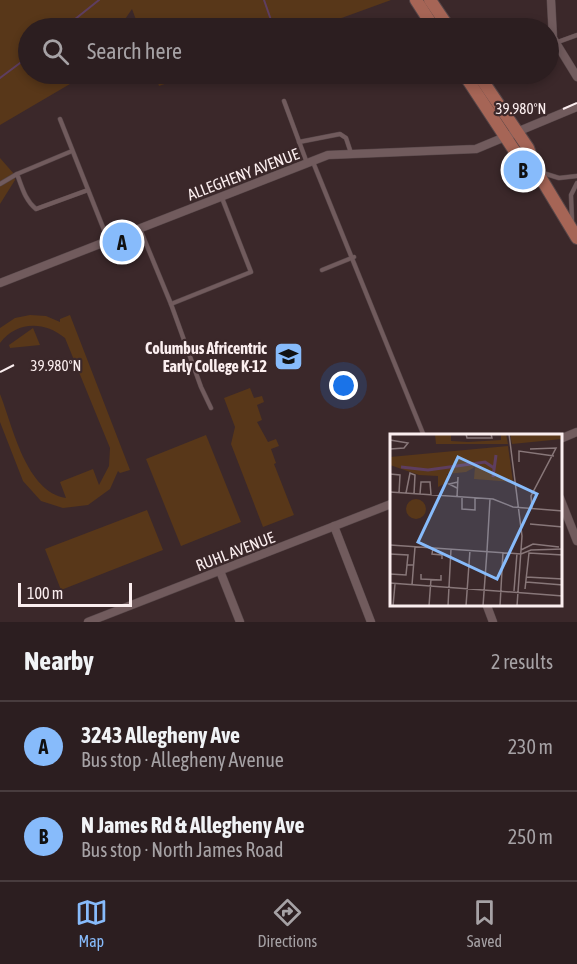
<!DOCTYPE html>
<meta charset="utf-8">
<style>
body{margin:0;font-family:"Asap Condensed",sans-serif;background:#382b2d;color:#f1f3f6}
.scale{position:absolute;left:18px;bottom:15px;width:114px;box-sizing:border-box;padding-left:6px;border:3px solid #fbeeef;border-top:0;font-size:16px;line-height:21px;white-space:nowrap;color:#fbeeef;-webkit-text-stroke:4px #3b282a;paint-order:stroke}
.you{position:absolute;left:344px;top:386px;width:21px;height:21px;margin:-15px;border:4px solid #fff;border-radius:50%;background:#1a73e8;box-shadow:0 0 0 9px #1a73e833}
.badge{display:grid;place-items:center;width:39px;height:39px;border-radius:50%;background:#87bbfb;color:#111;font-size:20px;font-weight:700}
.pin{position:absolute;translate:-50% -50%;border:3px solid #fff;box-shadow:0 2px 6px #0006}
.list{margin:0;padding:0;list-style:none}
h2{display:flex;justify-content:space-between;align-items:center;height:78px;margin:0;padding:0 24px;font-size:26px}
h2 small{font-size:20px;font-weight:400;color:#a6a2a5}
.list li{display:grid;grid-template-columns:39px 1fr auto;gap:18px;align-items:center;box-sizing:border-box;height:90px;padding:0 24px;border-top:2px solid #483c3e}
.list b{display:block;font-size:22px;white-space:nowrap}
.list p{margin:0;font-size:20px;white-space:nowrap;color:#a6a2a5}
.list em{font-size:20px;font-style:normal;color:#a6a2a5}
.icon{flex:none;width:33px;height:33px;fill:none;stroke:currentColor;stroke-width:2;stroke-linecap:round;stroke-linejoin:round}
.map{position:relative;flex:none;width:577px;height:622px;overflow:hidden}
.search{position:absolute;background:#2c1e20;box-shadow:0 3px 9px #0003;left:18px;right:18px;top:18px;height:66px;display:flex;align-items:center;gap:15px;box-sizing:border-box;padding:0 21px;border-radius:33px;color:#a6a2a5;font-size:22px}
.sheet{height:258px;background:#2c1e20}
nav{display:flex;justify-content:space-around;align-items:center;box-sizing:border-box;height:84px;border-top:2px solid #483c3e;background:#2c1e20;font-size:16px;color:#a6a2a5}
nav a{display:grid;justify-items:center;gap:3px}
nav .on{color:#87bbfb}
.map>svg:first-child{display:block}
.green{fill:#583719}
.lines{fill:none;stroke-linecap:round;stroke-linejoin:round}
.stream{stroke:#5e3e60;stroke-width:2}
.lane-casing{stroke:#564648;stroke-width:5}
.street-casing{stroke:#564648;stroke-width:9}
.primary-casing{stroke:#564648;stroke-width:14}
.lane{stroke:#715b5d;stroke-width:4}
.street{stroke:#715b5d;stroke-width:8}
.primary{stroke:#a66556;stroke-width:12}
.ticks{fill:none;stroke:#fbeeef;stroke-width:2}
.labels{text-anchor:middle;stroke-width:4.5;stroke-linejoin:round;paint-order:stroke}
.street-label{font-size:16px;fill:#fbeeef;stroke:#3b282a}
.poi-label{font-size:16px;font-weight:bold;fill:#fbeeef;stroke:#3b282a;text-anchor:end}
.inset-river{fill:none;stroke:#5e3e60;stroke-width:3}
.inset-road{fill:none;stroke:#887779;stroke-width:1.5}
.view{fill:#87bbfb;fill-opacity:0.15;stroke:#87bbfb;stroke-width:3}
.inset-edge{fill:none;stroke:#fbeeef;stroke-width:3}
.ticks-label{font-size:15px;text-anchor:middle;fill:#fbeeef;stroke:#3b282a;stroke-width:4.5;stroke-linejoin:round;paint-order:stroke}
</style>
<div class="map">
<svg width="577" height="622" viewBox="0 0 577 622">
<rect width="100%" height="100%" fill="#3b282a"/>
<!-- green -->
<g class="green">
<polygon points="0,0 391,0 314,28 139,28 132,9 119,28 28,28 28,74 87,74 0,125"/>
<polygon points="155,74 193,74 159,86"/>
<polygon points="0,158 14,174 15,180 0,204"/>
<path d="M 30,315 L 46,316 L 60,322 L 60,319 L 70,315 L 130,470 L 120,473 L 118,471 L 110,489 L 88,505 L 63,508 L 41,501 L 23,481 L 0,422 L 0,394 C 13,427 26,492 66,498 L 60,482 L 93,469 L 99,485 L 109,466 L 110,448 L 65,338 C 44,321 17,321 0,343 L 0,328 L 15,318 Z"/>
<polygon points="33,328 40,345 10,348 9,345"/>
<polygon points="250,388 254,398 262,396 264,402 257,405 262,420 257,422 268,442 276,439 279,446 271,449 276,463 274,464 294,515 263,527 231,444 235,427 224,398"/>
<polygon points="206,435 241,522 181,546 146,459"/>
<polygon points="147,510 163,550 61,590 45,549"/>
</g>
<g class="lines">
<!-- stream -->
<g class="stream">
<polyline points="264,0 271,20"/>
<polyline points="64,28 99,0"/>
<polyline points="0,78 28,57"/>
</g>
<defs>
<g id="lane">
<polyline points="446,20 465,22 476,28"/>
<polyline points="555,43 577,35"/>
<polyline points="489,84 493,74"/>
<polyline points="284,101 307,163"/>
<polyline points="60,119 108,240"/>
<polyline points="299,142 340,134 346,138 351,153"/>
<path d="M 72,151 L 17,174 C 22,187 25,200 36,209 L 88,190"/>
<polyline points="313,162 424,436"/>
<polyline points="543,173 559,178 577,176"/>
<polyline points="0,184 17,174"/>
<polyline points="572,220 571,195 577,183"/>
<polyline points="140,229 171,304 251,272 222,198"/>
<polyline points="322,270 354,257"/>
<polyline points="171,304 201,387 211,408"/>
</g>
<g id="street">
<polyline points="551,0 553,38 577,77"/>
<polyline points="0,283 328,155 476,149 577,107"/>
<polyline points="560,439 577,432"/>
<polyline points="560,498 577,541"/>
<polyline points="334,526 371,622"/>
<polyline points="220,571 240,622"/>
<polyline points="487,606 493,622"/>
<polyline points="88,622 391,504"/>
</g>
<g id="primary">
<polyline points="416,0 434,28"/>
<polyline points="430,0 449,28"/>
<polyline points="464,74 516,153 536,170"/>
<polyline points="478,74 528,148 536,170 577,238"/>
</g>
</defs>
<!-- lane casing -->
<use href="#lane" class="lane-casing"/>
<!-- street casing -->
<use href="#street" class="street-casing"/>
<!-- primary casing -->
<use href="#primary" class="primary-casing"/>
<!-- lane -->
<use href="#lane" class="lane"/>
<!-- street -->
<use href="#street" class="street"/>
<!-- primary -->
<use href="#primary" class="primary"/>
</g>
<!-- ticks -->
<path class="ticks" d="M 563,109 L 577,103M 0,372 L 14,365"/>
<!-- icons -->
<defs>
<symbol id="school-square" viewBox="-11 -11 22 22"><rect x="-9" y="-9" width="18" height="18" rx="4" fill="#87bbfb" stroke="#3b282a"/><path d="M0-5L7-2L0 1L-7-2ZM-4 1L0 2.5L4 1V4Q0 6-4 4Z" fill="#111"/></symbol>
</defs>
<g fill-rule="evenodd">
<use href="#school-square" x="272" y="340" width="33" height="33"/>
</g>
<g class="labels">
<!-- street labels -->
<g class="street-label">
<text transform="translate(243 174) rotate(-21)" y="6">ALLEGHENY AVENUE</text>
<text transform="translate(235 551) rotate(-21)" y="6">RUHL AVENUE</text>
</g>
<!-- poi labels -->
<g class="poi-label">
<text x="267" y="354">Columbus Africentric<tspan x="267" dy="18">Early College K-12</tspan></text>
</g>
</g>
<!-- overview -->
<g transform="translate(390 434)">
<rect width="172" height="172" fill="#3b282a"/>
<path d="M 45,0 L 61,0 L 61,7 L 78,8 L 111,6 L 111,0 L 116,0 L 118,10 L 46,10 ZM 120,0 L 172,0 L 172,5 L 122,10 ZM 118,12 L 123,48 L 84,45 L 85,33 L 76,38 L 57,40 L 58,48 L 48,53 L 48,42 L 29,41 L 0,31 L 0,23 ZM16 75a10 10 0 1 1 20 0a10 10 0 1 1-20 0Z" fill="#583719"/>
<path class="inset-river" d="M 11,33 L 38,36 L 95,28 L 104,34M 103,43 L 106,21"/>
<path class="inset-road" d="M 76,0 L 77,4 L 102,4 L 101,0M 119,0 L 132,102 L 127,172M 0,6 L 18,9 L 14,14 L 0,15M 140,15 L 166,14 L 141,62 L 142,74M 129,28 L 129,17 L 164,22M 0,40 L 10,41 L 9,59M 67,54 L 59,50 L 68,48M 0,58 L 103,65 L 123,73 L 173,77M 16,59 L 20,39 L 25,41 L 24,60M 30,60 L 31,48 L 40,48 L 41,61M 67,63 L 68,43M 72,63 L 72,75 L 85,76 L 85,64M 140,90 L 173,93M 0,111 L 131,120 L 141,116 L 173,115M 43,114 L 42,120 L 52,121 L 52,125M 131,116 L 143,110 L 169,113M 97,117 L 100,65M 0,120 L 18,121 L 17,131 L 23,131M 0,140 L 16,141 L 17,131M 31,140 L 31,145 L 51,146 L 51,141M 136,143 L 173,145M 136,148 L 173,151M 0,149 L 173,162M 22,151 L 25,113M 135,155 L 139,119 L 173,121M 124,157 L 127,119M 3,172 L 5,150M 39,172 L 41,145M 58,172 L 61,115M 76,172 L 80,116M 93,172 L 97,117M 110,172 L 113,118"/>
<path class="view" d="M 68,23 L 147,60 L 107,145 L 28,108 Z"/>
<rect width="172" height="172" class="inset-edge"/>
</g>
<g class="ticks-label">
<text x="521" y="114">39.980°N</text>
<text x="56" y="371">39.980°N</text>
</g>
</svg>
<div class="scale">100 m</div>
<div class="you"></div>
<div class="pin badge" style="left:122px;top:242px">A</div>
<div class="pin badge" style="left:523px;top:170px">B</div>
<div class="search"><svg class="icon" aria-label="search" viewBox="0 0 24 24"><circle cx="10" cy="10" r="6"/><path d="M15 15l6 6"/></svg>Search here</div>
</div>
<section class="sheet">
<h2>Nearby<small>2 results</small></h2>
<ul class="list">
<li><span class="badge">A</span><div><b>3243 Allegheny Ave</b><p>Bus stop · Allegheny Avenue</p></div><em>230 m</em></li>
<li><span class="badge">B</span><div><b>N James Rd &amp; Allegheny Ave</b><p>Bus stop · North James Road</p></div><em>250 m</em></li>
</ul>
</section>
<nav>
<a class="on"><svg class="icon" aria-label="map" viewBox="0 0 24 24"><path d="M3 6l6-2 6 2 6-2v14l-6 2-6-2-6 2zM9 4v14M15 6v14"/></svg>Map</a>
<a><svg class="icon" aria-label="directions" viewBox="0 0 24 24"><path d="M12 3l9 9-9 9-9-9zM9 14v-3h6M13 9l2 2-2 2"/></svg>Directions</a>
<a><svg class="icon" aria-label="saved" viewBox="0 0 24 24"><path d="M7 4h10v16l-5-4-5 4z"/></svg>Saved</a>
</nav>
